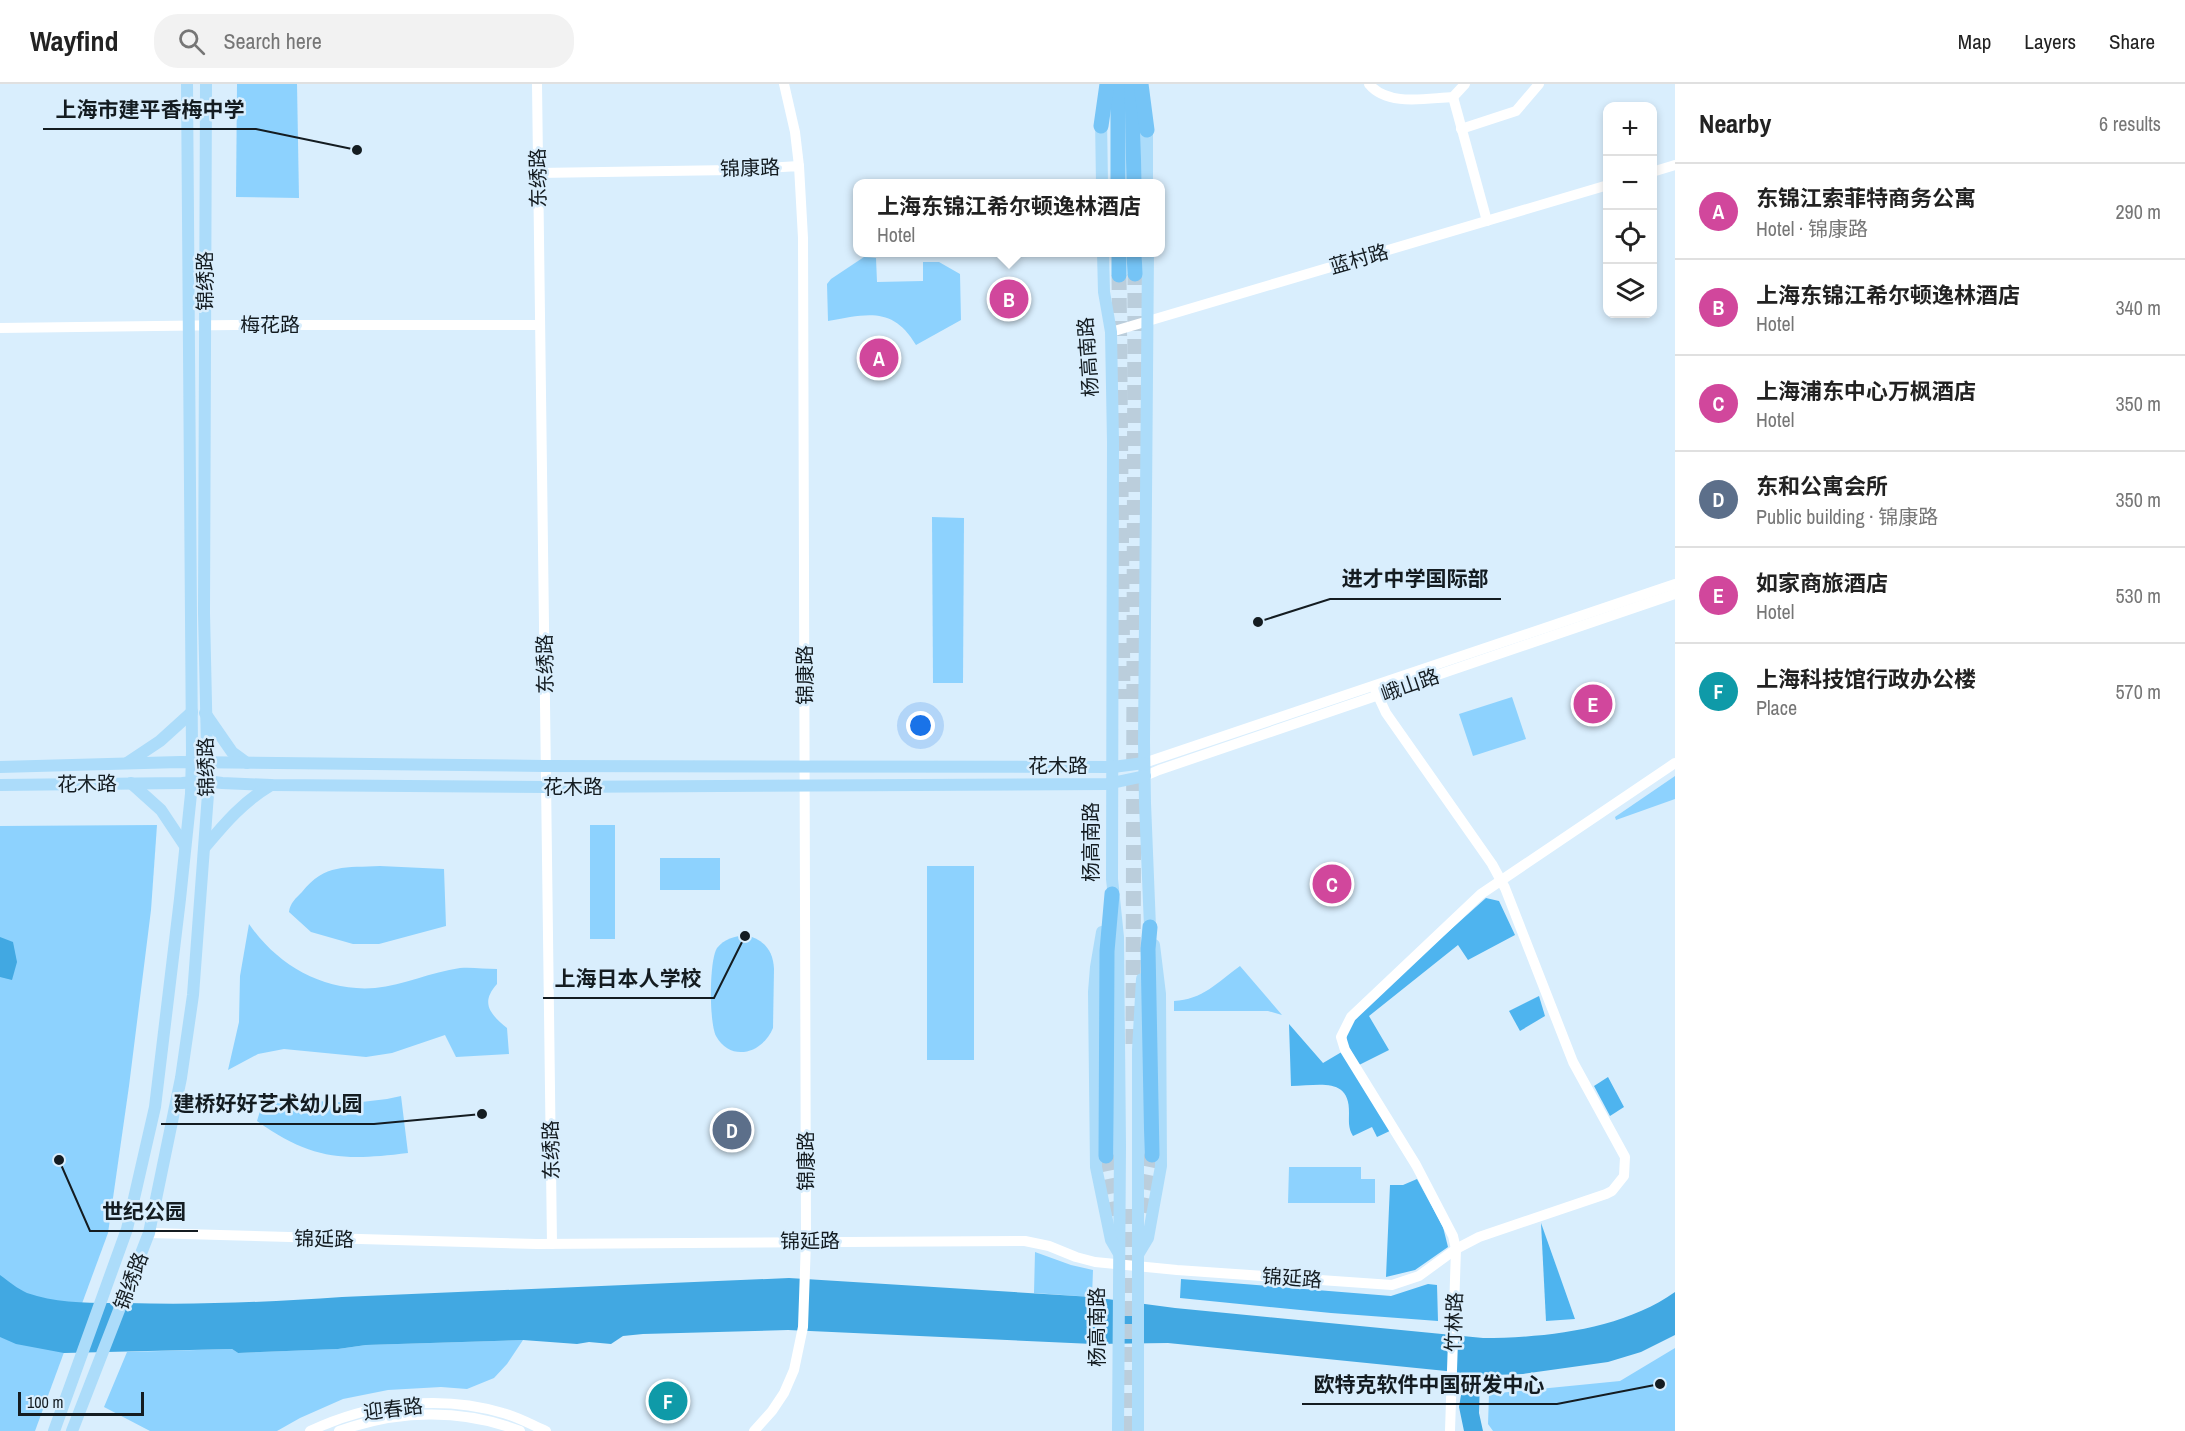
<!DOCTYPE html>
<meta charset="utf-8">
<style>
body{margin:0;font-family:"Archivo Narrow","Noto Sans SC",sans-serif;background:#f2f2f2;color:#222}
.controls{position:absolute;right:18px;top:18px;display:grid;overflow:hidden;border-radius:12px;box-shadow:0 3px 9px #0003}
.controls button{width:54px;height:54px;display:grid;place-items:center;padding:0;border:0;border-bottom:2px solid #e0e0e0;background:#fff;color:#222;font:30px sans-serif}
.scale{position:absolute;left:18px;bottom:15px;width:126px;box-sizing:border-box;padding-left:6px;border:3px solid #141c21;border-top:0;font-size:16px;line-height:21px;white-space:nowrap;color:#141c21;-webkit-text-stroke:4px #d9eefd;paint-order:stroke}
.you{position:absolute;left:921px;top:642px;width:21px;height:21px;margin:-15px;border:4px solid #fff;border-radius:50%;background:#1a73e8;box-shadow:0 0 0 9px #1a73e833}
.badge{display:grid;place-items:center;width:39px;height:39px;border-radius:50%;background:#915219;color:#fff;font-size:20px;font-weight:700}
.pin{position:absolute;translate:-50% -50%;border:3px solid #fff;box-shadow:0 2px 6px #0006}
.popup{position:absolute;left:853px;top:95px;width:312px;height:78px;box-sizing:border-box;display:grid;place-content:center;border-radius:12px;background:#fff;filter:drop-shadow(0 2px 4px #0005);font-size:20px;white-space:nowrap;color:#767676}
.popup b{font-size:22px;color:#222}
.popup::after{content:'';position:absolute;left:50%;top:100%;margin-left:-12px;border:12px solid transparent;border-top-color:#fff}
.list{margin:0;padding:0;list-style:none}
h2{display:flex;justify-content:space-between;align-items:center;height:78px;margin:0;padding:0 24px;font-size:26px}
h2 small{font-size:20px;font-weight:400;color:#767676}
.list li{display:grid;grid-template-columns:39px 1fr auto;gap:18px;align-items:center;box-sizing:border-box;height:96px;padding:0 24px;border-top:2px solid #e0e0e0}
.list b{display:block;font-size:22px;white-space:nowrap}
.list p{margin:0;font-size:20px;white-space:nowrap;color:#767676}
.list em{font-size:20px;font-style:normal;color:#767676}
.icon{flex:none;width:33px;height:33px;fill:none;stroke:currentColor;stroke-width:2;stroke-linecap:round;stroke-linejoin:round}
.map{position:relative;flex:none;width:1675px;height:1347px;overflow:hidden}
header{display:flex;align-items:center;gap:36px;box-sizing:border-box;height:84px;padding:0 30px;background:#fff;border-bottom:2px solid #e0e0e0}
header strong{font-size:28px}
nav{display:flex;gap:33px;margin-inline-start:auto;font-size:21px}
.search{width:420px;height:54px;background:#f2f2f2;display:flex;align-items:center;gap:15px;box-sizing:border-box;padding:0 21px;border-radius:24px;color:#767676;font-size:22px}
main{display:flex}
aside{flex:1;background:#fff}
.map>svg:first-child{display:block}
.green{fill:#8dd2fe}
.forest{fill:#4eb4ef}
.water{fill:#41a8e2}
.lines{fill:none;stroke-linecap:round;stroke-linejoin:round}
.highway-tunnel{stroke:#bbcedc;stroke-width:15;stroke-dasharray:15 8;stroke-linecap:butt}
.minor{stroke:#fff;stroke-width:10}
.major{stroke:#acdcfa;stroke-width:12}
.highway{stroke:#75c4f6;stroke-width:15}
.labels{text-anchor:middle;stroke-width:5;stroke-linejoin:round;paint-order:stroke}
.street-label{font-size:20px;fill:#141c21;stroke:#d9eefd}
.leader{fill:none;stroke:#141c21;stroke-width:2}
.callout-dot{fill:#141c21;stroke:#d9eefd;stroke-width:2}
.callout-label{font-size:21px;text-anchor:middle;font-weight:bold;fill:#141c21;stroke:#d9eefd;stroke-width:5;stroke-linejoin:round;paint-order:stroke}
</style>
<header>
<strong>Wayfind</strong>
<div class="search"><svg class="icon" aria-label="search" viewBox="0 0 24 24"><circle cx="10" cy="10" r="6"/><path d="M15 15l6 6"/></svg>Search here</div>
<nav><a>Map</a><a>Layers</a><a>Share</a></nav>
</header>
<main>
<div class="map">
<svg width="1675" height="1347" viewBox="0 0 1675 1347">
<rect width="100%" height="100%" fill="#d9eefd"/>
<!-- green -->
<g class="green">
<polygon points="237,0 297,0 299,114 236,113"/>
<path d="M 864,173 L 876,174 L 877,198 L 923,197 L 923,178 L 939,178 L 960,190 L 961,236 L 916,261 C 893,222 867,230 828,237 L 827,200 L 831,195 Z"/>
<polygon points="932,433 964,434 963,599 933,599"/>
<polygon points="1512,613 1526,655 1473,672 1459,630"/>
<polygon points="1675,692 1675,715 1616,736 1615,733"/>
<polygon points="157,741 151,826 129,1002 108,1149 35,1347 0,1347 0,742"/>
<rect x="590" y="741" width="25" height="114"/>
<rect x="660" y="774" width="60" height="32"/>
<path d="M 380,782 L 444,785 L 446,842 L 379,860 L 353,860 L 311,848 L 289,828 C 290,819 296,814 302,808 C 325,779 346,784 380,782 Z"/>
<rect x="927" y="782" width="47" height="194"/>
<path d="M 249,840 C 278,882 324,908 375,904 C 404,901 431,888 460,884 C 472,883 485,885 497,885 L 497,900 C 480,919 490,930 507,944 L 509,970 L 456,973 L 445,951 L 392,969 L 366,973 L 284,965 L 258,970 L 228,986 L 239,938 L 240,892 Z"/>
<path d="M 746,851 C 764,856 773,866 774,885 L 773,944 C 763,969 731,979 716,952 C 709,938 709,877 717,864 C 724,855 735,852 746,851 Z"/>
<path d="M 1240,882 L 1282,931 L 1268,927 L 1174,927 L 1174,917 C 1202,916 1218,898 1240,882 Z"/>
<path d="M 401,1012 L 408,1069 C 343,1077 312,1076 257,1037 L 260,1027 L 280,1015 L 353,1019 L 387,1015 Z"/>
<polygon points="1289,1083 1361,1083 1361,1095 1375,1095 1375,1119 1288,1119"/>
<polygon points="1035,1168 1071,1181 1093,1186 1092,1213 1034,1209"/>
<polygon points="523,1256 507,1280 494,1294 467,1305 441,1303 388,1306 343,1315 300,1334 277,1347 150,1347 104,1323 127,1268 232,1265 238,1269 338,1265 366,1261"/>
<polygon points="1675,1264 1675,1347 1493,1347 1488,1340 1489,1310 1620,1297"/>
</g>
<!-- forest -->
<g class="forest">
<polygon points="1486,814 1499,817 1515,851 1468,876 1458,861 1369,932 1389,966 1359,981 1346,958 1348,943 1373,915"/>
<polygon points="1539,912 1545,932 1520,947 1509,927"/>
<path d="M 1289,940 L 1323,979 L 1345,966 L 1394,1045 L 1377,1053 L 1372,1043 L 1353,1052 C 1348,1044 1349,1037 1349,1029 C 1350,992 1318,1002 1291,1002 Z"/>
<polygon points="1608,993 1624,1023 1610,1032 1594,1002"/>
<polygon points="1417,1095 1443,1143 1448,1163 1415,1186 1386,1193 1390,1101 1403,1101"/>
<polygon points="1541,1139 1575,1235 1546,1237"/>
<polygon points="1181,1195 1391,1212 1428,1200 1437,1201 1438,1237 1331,1229 1180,1214"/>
</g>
<!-- water -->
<g class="water">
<polygon points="0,853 13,858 17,878 12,896 0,893"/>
<path d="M 0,1191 C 8,1197 18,1205 27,1209 C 58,1220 94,1219 127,1219 C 199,1221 271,1218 342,1213 L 789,1194 L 1092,1213 L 1175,1224 L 1483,1254 C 1546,1254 1623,1245 1675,1208 L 1675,1251 L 1641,1268 L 1608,1278 L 1523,1290 L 1493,1291 L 1480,1295 L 1479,1329 L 1483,1347 L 1464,1347 L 1459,1323 L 1464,1293 L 1456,1288 L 1168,1259 L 1093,1260 L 788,1246 L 643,1250 L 623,1252 L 611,1260 L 589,1258 L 577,1260 L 523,1256 L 366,1261 L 338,1265 L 238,1269 L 232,1265 L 64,1269 L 16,1260 L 0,1253 Z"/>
</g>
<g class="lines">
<!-- highway-tunnel -->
<g class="highway-tunnel">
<polyline points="1119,191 1123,615"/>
<polyline points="1133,960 1135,190"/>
<polyline points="1106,1072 1118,1131"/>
<polyline points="1140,1128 1152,1071"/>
<polyline points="1130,1347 1132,1119"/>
</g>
<!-- minor -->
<g class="minor">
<polyline points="537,0 552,1160"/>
<polyline points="784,0 795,48 799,82"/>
<path d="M 1369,0 C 1388,23 1427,14 1453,13 L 1465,0"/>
<polyline points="1453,13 1487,137"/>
<polyline points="1461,45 1516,27 1539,0"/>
<polyline points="1652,88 1675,81"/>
<polyline points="538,89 732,86 799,82 803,154 806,1157 803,1243 794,1286 784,1309 772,1327 754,1347"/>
<polyline points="0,244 234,241 540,241"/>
<polyline points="1111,248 1608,101"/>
<polyline points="1144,679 1675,500"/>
<polyline points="1145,692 1159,686 1675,510"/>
<polyline points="149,1149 537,1160 1025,1157 1049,1162 1076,1173 1095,1178 1177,1186 1392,1201 1419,1192 1456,1165 1479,1153 1606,1110 1612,1107 1624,1092 1625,1073 1573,978 1505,804 1492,780 1386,629 1374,603"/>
<path d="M 310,1347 C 369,1319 440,1310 503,1329 C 518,1333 532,1341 546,1347"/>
<path d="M 339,1347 C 398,1326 461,1324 520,1347"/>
<polyline points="1450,1347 1456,1165 1453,1152 1416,1081 1345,966 1341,953 1351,933 1481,810 1675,679"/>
</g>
<!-- major -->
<g class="major">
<polyline points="1101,34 1102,100"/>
<polyline points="1147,100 1147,38"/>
<polyline points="1103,168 1104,208 1111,248 1113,358 1112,795 1118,853 1120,1062 1118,1347"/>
<polyline points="1148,168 1144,658 1145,719 1150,843 1149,851"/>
<polyline points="205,629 232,668 247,679"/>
<polyline points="127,679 160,657 192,628"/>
<polyline points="0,683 180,678 545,682 1113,683 1144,679"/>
<polyline points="131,699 161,726 185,762"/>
<polyline points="0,701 182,699 207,697 222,699 271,701 547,703 1107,700 1145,692"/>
<path d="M 205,763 C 225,739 244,717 271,701"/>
<polyline points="1102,848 1096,883 1094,908 1096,1083 1111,1156 1118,1168"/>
<polyline points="1139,1169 1148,1154 1161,1082 1160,910 1154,861"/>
<polyline points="54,1347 127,1145 155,1023 180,815 191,710 192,667 187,0"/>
<polyline points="72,1347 149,1149 181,994 193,911 208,710 204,529 206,0"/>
<polyline points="1138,1347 1138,966 1142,895"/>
</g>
<!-- highway -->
<g class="highway">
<polyline points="1118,0 1118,100"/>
<polyline points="1132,0 1134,100"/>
<polyline points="1141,0 1147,46"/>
<polyline points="1101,42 1107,0"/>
<polyline points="1119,168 1119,191"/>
<polyline points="1134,168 1135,190"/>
<polyline points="1150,843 1148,865 1152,1071"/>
<polyline points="1106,1072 1107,867 1112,810"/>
</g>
</g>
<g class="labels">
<!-- street labels -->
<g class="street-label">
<text transform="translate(750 84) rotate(-2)" y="7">锦康路</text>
<text transform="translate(538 94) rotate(-91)" y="7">东绣路</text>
<text transform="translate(1359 175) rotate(-16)" y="7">蓝村路</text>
<text transform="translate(205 197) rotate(-90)" y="7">锦绣路</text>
<text x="270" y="248">梅花路</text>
<text transform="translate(1088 273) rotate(-94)" y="7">杨高南路</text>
<text transform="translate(545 580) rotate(-91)" y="7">东绣路</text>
<text transform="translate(805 591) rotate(-90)" y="7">锦康路</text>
<text transform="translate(1410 601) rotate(-19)" y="7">峨山路</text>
<text x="1058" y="689">花木路</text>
<text transform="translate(206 683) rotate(-91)" y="7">锦绣路</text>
<text transform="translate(87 700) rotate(-1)" y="7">花木路</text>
<text x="573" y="710">花木路</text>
<text transform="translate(1091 758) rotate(-90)" y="7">杨高南路</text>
<text transform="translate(551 1066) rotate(-91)" y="7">东绣路</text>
<text transform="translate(806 1077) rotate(-90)" y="7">锦康路</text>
<text transform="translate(324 1155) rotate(1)" y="7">锦延路</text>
<text x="810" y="1164">锦延路</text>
<text transform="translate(1292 1194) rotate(4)" y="7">锦延路</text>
<text transform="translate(131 1197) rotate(-69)" y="7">锦绣路</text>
<text transform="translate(1454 1238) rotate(-88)" y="7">竹林路</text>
<text transform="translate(1097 1243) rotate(-90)" y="7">杨高南路</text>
<text transform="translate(393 1325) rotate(-7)" y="7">迎春路</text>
</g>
</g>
<!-- callouts -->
<path class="leader" d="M357 66L256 45H43M1258 538L1330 515H1501M745 852L714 914H543M482 1030L374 1040H161M59 1076L90 1147H198M1660 1300L1557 1320H1302"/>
<g class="callout-dot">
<circle cx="357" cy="66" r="6"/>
<circle cx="1258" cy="538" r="6"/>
<circle cx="745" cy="852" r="6"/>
<circle cx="482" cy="1030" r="6"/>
<circle cx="59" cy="1076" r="6"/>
<circle cx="1660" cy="1300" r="6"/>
</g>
<g class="callout-label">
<text x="150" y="33">上海市建平香梅中学</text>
<text x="1415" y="502">进才中学国际部</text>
<text x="628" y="902">上海日本人学校</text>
<text x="268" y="1027">建桥好好艺术幼儿园</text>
<text x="144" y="1135">世纪公园</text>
<text x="1429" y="1308">欧特克软件中国研发中心</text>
</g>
</svg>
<div class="controls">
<button>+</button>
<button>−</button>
<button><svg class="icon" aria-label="locate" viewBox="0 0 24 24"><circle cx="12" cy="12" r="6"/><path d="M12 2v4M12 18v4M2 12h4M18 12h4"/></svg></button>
<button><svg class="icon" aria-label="layers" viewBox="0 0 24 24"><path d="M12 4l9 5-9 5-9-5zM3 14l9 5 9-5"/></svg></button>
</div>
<div class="scale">100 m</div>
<div class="you"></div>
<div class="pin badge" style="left:879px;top:274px;background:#d1479c">A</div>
<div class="pin badge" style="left:1009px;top:215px;background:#d1479c">B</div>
<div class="popup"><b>上海东锦江希尔顿逸林酒店</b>Hotel</div>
<div class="pin badge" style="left:1332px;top:800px;background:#d1479c">C</div>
<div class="pin badge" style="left:732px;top:1046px;background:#5c6f8a">D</div>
<div class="pin badge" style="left:1593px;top:620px;background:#d1479c">E</div>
<div class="pin badge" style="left:668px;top:1317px;background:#0f9aa8">F</div>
</div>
<aside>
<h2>Nearby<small>6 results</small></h2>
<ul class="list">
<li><span class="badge" style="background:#d1479c">A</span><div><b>东锦江索菲特商务公寓</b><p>Hotel · 锦康路</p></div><em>290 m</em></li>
<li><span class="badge" style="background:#d1479c">B</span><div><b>上海东锦江希尔顿逸林酒店</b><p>Hotel</p></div><em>340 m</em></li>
<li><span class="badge" style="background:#d1479c">C</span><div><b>上海浦东中心万枫酒店</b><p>Hotel</p></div><em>350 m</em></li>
<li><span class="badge" style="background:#5c6f8a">D</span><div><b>东和公寓会所</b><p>Public building · 锦康路</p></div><em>350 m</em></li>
<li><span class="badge" style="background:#d1479c">E</span><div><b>如家商旅酒店</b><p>Hotel</p></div><em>530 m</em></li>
<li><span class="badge" style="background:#0f9aa8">F</span><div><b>上海科技馆行政办公楼</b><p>Place</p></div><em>570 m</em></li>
</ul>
</aside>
</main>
